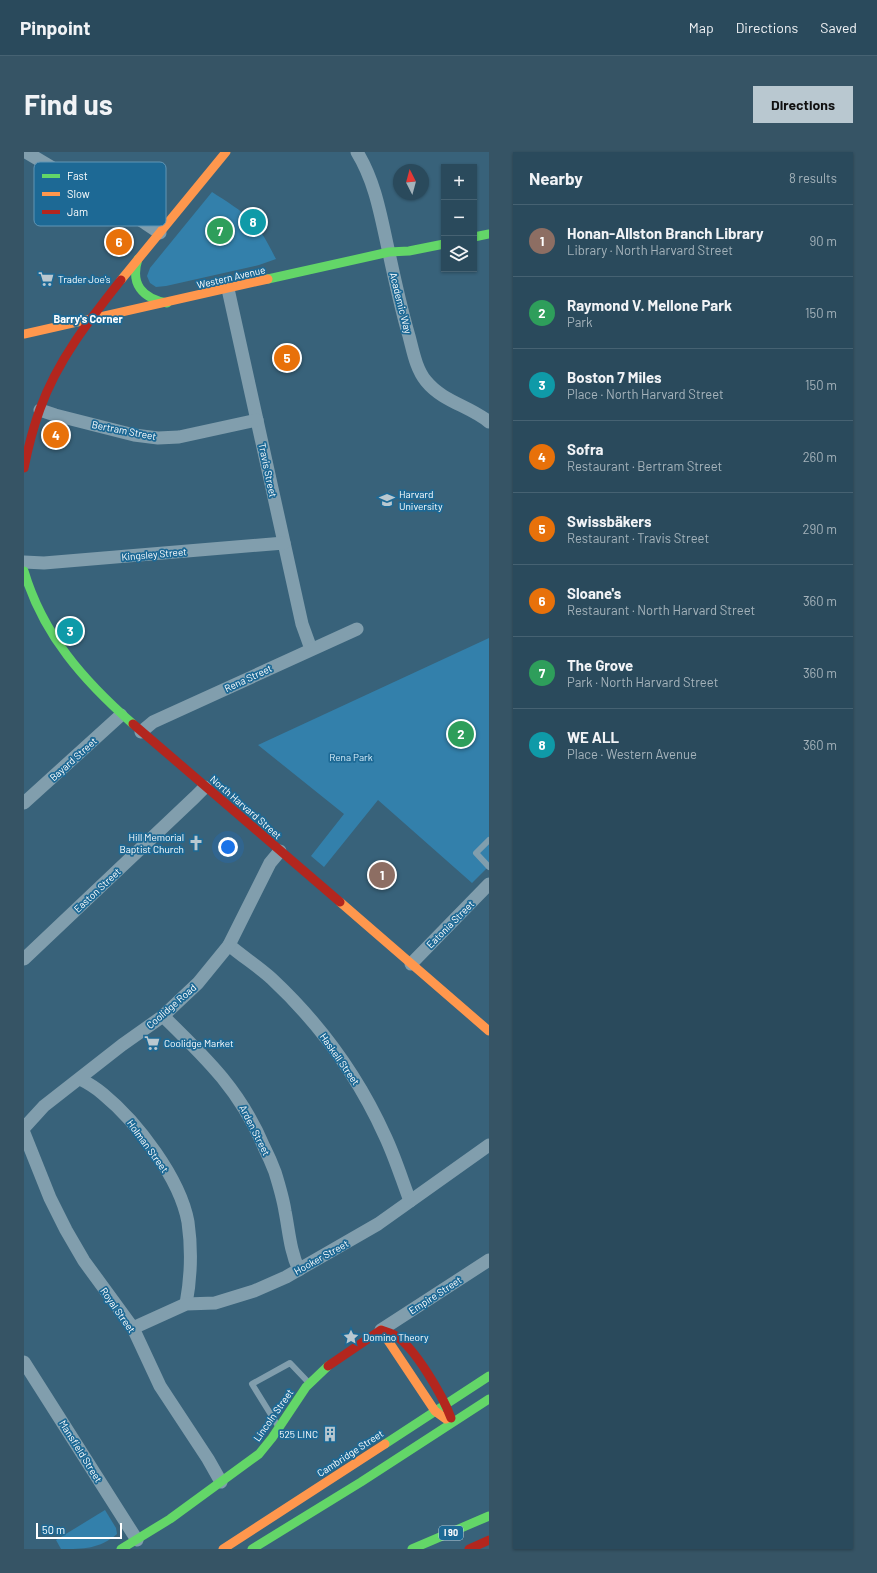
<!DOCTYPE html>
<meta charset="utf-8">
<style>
body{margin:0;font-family:Barlow,sans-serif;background:#365465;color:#f1f3f6}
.controls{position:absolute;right:12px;top:12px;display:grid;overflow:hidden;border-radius:0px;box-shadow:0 1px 3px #0004}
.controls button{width:36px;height:36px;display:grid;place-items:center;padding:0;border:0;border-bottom:1px solid #466272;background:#2a4a5c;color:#f1f3f6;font:20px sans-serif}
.compass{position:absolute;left:369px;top:12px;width:36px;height:36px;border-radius:50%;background:#2a4a5c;box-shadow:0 1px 3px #0004;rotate:354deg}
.scale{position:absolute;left:12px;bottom:10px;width:86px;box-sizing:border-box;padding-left:4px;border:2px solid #fff;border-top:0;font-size:11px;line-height:14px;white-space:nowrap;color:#fff;-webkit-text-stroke:3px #1d6995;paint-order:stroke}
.you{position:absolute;left:204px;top:695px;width:14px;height:14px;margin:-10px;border:3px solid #fff;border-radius:50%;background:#1a73e8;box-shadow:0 0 0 6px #1a73e833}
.badge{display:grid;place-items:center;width:26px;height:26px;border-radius:50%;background:#b9c8d0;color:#fff;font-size:13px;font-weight:700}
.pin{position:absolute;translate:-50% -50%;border:2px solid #fff;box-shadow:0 1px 4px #0006}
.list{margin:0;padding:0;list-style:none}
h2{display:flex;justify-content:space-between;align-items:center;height:52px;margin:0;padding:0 16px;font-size:17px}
h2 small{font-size:13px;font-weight:400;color:#a5b3bb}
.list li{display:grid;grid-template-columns:26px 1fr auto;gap:12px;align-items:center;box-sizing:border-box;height:72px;padding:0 16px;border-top:1px solid #466272}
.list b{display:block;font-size:15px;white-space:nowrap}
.list p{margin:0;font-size:13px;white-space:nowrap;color:#a5b3bb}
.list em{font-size:13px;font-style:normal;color:#a5b3bb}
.icon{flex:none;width:22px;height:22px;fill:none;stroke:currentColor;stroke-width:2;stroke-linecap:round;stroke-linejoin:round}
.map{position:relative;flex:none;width:465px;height:1397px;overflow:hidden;border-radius:0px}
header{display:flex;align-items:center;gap:24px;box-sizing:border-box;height:56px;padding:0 20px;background:#2a4a5c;border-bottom:1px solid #466272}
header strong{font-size:19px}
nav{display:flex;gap:22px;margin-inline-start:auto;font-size:14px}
.intro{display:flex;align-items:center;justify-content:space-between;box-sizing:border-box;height:96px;padding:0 24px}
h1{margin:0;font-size:28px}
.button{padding:10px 18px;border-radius:0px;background:#b9c8d0;color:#111;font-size:14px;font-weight:700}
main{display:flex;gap:24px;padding:0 24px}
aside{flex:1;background:#2a4a5c;border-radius:0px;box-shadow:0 1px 3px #0004}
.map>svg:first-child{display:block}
.green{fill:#3380ab}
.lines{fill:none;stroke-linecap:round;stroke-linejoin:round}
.lane{stroke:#819ead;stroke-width:6}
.street{stroke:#819ead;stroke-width:13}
.fast{stroke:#63d668;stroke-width:9}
.slow{stroke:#ff974d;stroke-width:9}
.jam{stroke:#b3261e;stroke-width:9}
.labels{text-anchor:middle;stroke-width:3.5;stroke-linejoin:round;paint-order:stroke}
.shield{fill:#1d6995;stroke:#bbd2df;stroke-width:1}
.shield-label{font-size:9px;font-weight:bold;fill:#fff}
.street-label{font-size:10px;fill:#fff;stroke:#1d6995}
.poi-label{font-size:10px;fill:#fff;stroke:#1d6995;text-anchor:start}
.park-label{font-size:10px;fill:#d7eefa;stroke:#1d6995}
.neighbourhood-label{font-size:11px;font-weight:bold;fill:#fff;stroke:#1d6995}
.key{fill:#1d6995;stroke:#6196b5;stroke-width:1}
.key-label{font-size:11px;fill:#fff}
</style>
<header>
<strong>Pinpoint</strong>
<nav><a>Map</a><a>Directions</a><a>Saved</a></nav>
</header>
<div class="intro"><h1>Find us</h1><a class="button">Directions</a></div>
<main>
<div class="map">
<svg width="465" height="1397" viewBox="0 0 465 1397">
<rect width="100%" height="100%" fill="#38627a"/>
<!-- green -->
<g class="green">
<path d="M 188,40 C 202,49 217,58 229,70 C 239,81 245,94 252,107 L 235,113 L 142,134 L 132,135 L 126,131 L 123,124 L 126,116 Z"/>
<polygon points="465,486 465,714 448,731 354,648 300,715 287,704 320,662 234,593"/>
<path d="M 81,1358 L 92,1376 L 93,1382 C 75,1397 60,1397 37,1397 L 32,1388 Z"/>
</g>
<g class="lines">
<!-- lane -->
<g class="lane">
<polyline points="465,688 452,701 465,715"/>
<polyline points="254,1274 228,1232 266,1211 285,1231"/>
</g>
<!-- street -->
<g class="street">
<polyline points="2,0 121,71 136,81"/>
<path d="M 333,0 C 352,31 357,66 365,101 C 371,129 377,157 385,184 C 389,199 392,217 402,229 C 419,250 446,254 465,270"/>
<polyline points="204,137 278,472 287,497"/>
<polyline points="16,258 31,263 110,283 134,286 155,285 233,268"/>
<polyline points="0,410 20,411 260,391"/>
<polyline points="117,580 129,570 333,477"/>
<polyline points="0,651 97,563"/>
<path d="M 205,793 C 219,805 235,815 248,827 C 296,872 334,924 361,984 C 371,1005 378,1028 386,1049"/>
<polyline points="0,807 171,645 181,635"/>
<polyline points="387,812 465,732"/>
<path d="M 139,864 C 182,906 216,938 240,995 C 244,1003 248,1012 251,1020 C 255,1033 259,1046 261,1059 C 265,1079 266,1099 275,1118"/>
<path d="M 56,927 C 64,931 72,936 79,942 C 113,970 156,1026 164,1070 C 168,1098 167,1125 162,1152"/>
<polyline points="0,976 20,954 98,893 139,864 174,831 205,793 246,711 256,699"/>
<polyline points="0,981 26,1046 42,1078 60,1109 109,1176 136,1234 184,1307 197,1330"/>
<polyline points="109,1176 162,1152 191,1151 230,1139 262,1125 354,1072 465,993"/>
<polyline points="357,1178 465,1108"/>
<polyline points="0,1210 113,1388"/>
</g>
<!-- fast -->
<g class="fast">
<polyline points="450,85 465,82"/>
<path d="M 114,107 C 106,132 118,146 143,151"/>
<polyline points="244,127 365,100 385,99 420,92"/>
<path d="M 0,419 C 19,483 60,529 109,572"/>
<polyline points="361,1292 465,1224"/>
<polyline points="97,1397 146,1367 235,1302 248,1286 282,1235 304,1214"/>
<polyline points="228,1397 337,1330 465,1247"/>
<polyline points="388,1397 465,1364"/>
</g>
<!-- slow -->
<g class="slow">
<polyline points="97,128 202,0"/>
<polyline points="0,182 244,127"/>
<polyline points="316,750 465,879"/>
<polyline points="357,1178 411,1259 422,1267"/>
<polyline points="199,1397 361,1292"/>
</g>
<!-- jam -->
<g class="jam">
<path d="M 0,316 C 4,296 9,276 16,257 C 33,209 66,167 97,128"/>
<polyline points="109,572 316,750"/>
<path d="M 304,1214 L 357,1178 C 362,1180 368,1181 372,1184 C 391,1196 419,1244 427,1266"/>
<polyline points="445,1397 465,1388"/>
</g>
</g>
<!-- icons -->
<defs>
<symbol id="supermarket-bare" viewBox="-9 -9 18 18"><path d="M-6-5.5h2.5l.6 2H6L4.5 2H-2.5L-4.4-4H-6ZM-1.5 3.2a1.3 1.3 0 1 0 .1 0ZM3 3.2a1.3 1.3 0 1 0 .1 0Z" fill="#b9c8d0" stroke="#1d6995" stroke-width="2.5" paint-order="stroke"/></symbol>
<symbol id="university-bare" viewBox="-9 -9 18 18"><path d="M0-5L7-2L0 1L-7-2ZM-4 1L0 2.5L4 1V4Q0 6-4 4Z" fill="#b9c8d0" stroke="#1d6995" stroke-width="2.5" paint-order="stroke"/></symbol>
<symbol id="church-bare" viewBox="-9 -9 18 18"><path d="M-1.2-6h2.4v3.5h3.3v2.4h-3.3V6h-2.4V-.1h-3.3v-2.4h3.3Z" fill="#b9c8d0" stroke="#1d6995" stroke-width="2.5" paint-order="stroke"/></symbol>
<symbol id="sight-bare" viewBox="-9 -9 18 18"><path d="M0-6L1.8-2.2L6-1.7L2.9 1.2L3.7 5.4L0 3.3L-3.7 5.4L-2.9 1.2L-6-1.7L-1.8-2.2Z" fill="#b9c8d0" stroke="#1d6995" stroke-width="2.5" paint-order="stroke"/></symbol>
<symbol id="building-bare" viewBox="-9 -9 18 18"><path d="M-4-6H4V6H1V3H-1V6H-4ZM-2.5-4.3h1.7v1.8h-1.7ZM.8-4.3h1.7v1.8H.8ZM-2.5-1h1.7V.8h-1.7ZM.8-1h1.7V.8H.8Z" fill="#b9c8d0" stroke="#1d6995" stroke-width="2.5" paint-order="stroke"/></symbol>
</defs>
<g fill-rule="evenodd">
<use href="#supermarket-bare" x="11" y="116" width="22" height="22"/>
<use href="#university-bare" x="352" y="337" width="22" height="22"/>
<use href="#church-bare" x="161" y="680" width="22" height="22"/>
<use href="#supermarket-bare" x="117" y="880" width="22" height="22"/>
<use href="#sight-bare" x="316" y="1174" width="22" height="22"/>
<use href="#building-bare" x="295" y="1271" width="22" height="22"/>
</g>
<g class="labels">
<!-- shield labels -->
<rect class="shield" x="415" y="1374" width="24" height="14" rx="3"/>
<g class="shield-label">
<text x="427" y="1384">I 90</text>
</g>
<!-- street labels -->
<g class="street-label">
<text transform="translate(207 125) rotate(-13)" y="4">Western Avenue</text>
<text transform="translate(377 151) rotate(76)" y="4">Academic Way</text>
<text transform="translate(100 278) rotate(11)" y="4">Bertram Street</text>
<text transform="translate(244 318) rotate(78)" y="4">Travis Street</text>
<text transform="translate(130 402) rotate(-5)" y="4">Kingsley Street</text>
<text transform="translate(224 526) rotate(-25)" y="4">Rena Street</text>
<text transform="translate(49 607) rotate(-42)" y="4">Bayard Street</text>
<text transform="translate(222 655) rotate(41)" y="4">North Harvard Street</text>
<text transform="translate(73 738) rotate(-43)" y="4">Easton Street</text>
<text transform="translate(426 772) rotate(-45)" y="4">Eatonia Street</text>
<text transform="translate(147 854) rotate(-41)" y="4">Coolidge Road</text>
<text transform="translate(316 907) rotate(55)" y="4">Haskell Street</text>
<text transform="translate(231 978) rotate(63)" y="4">Arden Street</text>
<text transform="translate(124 994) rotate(54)" y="4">Holman Street</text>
<text transform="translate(297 1105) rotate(-29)" y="4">Hooker Street</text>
<text transform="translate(411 1143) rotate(-33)" y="4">Empire Street</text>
<text transform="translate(94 1158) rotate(55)" y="4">Royal Street</text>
<text transform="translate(249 1263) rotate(-55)" y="4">Lincoln Street</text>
<text transform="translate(57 1299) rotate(58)" y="4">Mansfield Street</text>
<text transform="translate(326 1301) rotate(-33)" y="4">Cambridge Street</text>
</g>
<!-- poi labels -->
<g class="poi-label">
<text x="34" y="131">Trader Joe's</text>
<text x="375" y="346">Harvard<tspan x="375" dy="12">University</tspan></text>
<text x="160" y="689" text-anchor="end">Hill Memorial<tspan x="160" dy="12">Baptist Church</tspan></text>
<text x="140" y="895">Coolidge Market</text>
<text x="339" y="1189">Domino Theory</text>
<text x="294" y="1286" text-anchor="end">525 LINC</text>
</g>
<!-- park labels -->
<g class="park-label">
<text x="327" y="609">Rena Park</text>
</g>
<!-- neighbourhood labels -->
<g class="neighbourhood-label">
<text x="64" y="171">Barry's Corner</text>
</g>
</g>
<!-- legend -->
<rect x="10" y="10" width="132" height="64" rx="6" class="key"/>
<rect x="18" y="22" width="18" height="4" fill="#63d668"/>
<rect x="18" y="40" width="18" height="4" fill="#ff974d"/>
<rect x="18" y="58" width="18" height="4" fill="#b3261e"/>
<g class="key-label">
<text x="43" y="28">Fast</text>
<text x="43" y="46">Slow</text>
<text x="43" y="64">Jam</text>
</g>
</svg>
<div class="controls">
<button>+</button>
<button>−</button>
<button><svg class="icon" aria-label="layers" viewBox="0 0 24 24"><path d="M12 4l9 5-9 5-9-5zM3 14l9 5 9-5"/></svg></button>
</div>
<svg class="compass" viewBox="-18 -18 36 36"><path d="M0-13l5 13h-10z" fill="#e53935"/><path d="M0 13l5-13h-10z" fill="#a5b3bb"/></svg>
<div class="scale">50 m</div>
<div class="you"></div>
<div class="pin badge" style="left:358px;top:723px;background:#8d6e63">1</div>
<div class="pin badge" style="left:437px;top:582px;background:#2e9e5b">2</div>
<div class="pin badge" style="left:46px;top:479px;background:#0f9aa8">3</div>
<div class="pin badge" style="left:32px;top:283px;background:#e8710a">4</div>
<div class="pin badge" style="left:263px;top:206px;background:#e8710a">5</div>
<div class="pin badge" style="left:95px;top:90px;background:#e8710a">6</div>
<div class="pin badge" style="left:196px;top:79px;background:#2e9e5b">7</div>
<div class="pin badge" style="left:229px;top:70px;background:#0f9aa8">8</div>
</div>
<aside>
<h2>Nearby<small>8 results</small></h2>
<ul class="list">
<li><span class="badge" style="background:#8d6e63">1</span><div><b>Honan-Allston Branch Library</b><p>Library · North Harvard Street</p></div><em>90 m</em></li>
<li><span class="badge" style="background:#2e9e5b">2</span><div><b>Raymond V. Mellone Park</b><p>Park</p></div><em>150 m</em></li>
<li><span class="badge" style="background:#0f9aa8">3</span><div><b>Boston 7 Miles</b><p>Place · North Harvard Street</p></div><em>150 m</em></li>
<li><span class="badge" style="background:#e8710a">4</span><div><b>Sofra</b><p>Restaurant · Bertram Street</p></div><em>260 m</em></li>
<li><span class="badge" style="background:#e8710a">5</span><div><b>Swissbäkers</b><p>Restaurant · Travis Street</p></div><em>290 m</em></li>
<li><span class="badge" style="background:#e8710a">6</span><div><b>Sloane's</b><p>Restaurant · North Harvard Street</p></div><em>360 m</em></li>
<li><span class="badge" style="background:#2e9e5b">7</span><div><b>The Grove</b><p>Park · North Harvard Street</p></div><em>360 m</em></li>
<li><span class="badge" style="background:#0f9aa8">8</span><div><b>WE ALL</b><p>Place · Western Avenue</p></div><em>360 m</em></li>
</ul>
</aside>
</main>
